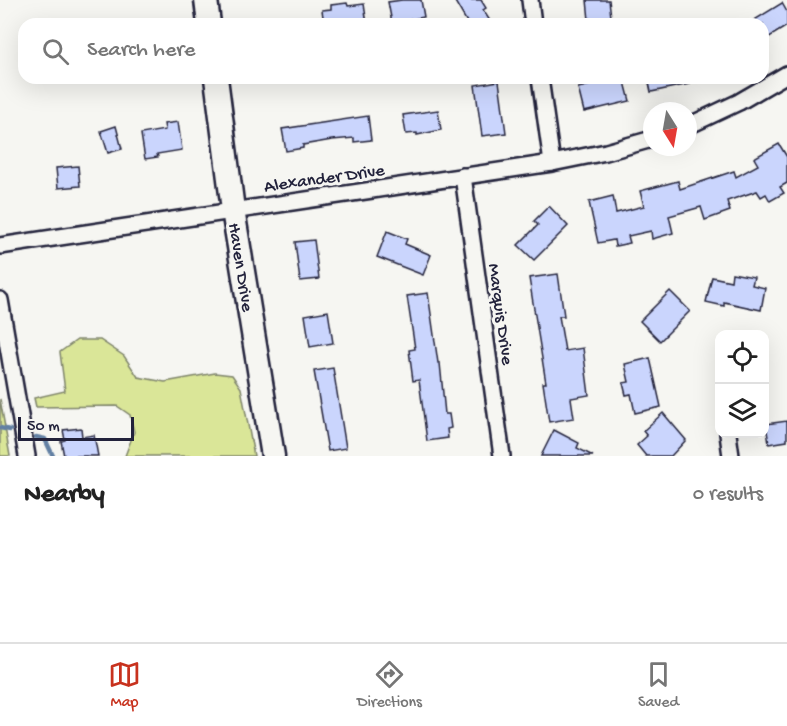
<!DOCTYPE html>
<style>
body{margin:0;font-family:"Gochi Hand",sans-serif;background:#f6f6f6;color:#222}
.controls{position:absolute;right:18px;bottom:18px;display:grid;overflow:hidden;border-radius:12px;box-shadow:0 6px 24px #0002}
.controls button{width:54px;height:54px;display:grid;place-items:center;padding:0;border:0;border-bottom:2px solid #e0e0e0;background:#fff;color:#222;font:30px sans-serif}
.compass{position:absolute;left:643px;top:102px;width:54px;height:54px;border-radius:50%;background:#fff;box-shadow:0 6px 24px #0002;rotate:169deg}
.scale{position:absolute;left:18px;bottom:15px;width:116px;box-sizing:border-box;padding-left:6px;border:3px solid #22223b;border-top:0;font-size:16px;line-height:21px;white-space:nowrap;color:#22223b;-webkit-text-stroke:4px #f6f6f2;paint-order:stroke}
.list{margin:0;padding:0;list-style:none}
h2{display:flex;justify-content:space-between;align-items:center;height:78px;margin:0;padding:0 24px;font-size:26px}
h2 small{font-size:20px;font-weight:400;color:#767676}
.icon{flex:none;width:33px;height:33px;fill:none;stroke:currentColor;stroke-width:2;stroke-linecap:round;stroke-linejoin:round}
.map{position:relative;flex:none;width:787px;height:456px;overflow:hidden}
.search{position:absolute;background:#fff;box-shadow:0 6px 24px #0002;left:18px;right:18px;top:18px;height:66px;display:flex;align-items:center;gap:15px;box-sizing:border-box;padding:0 21px;border-radius:18px;color:#767676;font-size:22px}
.sheet{height:186px;background:#fff}
nav{display:flex;justify-content:space-around;align-items:center;box-sizing:border-box;height:84px;border-top:2px solid #e0e0e0;background:#fff;font-size:16px;color:#767676}
nav a{display:grid;justify-items:center;gap:3px}
nav .on{color:#c8321e}
.map>svg:first-child{display:block}
.green{fill:#dae698;stroke:#7e846a;stroke-width:1.5}
.lines{fill:none;stroke-linecap:round;stroke-linejoin:round}
.stream{stroke:#6280a3;stroke-width:4.5}
.building{fill:#cad5fd;stroke:#22223b;stroke-width:1.5}
.street-casing{stroke:#22223b;stroke-width:20}
.secondary-casing{stroke:#22223b;stroke-width:27}
.street{stroke:#f6f6f2;stroke-width:15}
.secondary{stroke:#f6f6f2;stroke-width:22}
.labels{text-anchor:middle;stroke-width:6;stroke-linejoin:round;paint-order:stroke}
.street-label{font-size:18px;fill:#22223b;stroke:#f6f6f2}
</style>
<div class="map">
<svg width="787" height="456" viewBox="0 0 787 456">
<rect width="100%" height="100%" fill="#f6f6f2"/>
<filter id="ink" filterUnits="userSpaceOnUse"><feTurbulence type="fractalNoise" baseFrequency=".0167" numOctaves="2"/><feDisplacementMap in="SourceGraphic" scale="12" xChannelSelector="R" yChannelSelector="G"/><feConvolveMatrix kernelMatrix="1 2 1 2 8 2 1 2 1" color-interpolation-filters="sRGB"/></filter>
<g filter="url(#ink)">
<!-- green -->
<g class="green">
<polygon points="77,340 100,340 124,356 138,377 165,382 215,373 232,375 241,388 254,456 125,456 134,432 130,415 117,406 36,407 34,398 65,391 60,352"/>
<polygon points="0,399 10,456 0,456"/>
</g>
<g class="lines">
<!-- stream -->
<g class="stream">
<polyline points="0,428 10,430"/>
<polyline points="36,437 45,439 53,456"/>
</g>
</g>
<!-- building -->
<g class="building">
<polygon points="402,0 421,0 424,17 392,23 388,2"/>
<polygon points="454,0 481,0 486,8 483,10 492,24 468,24"/>
<polygon points="587,0 609,0 611,17 589,20"/>
<polygon points="347,3 348,6 364,4 367,24 324,24 322,10 331,9 331,5"/>
<polygon points="782,3 787,12 787,26 763,41 763,24 748,24"/>
<polygon points="620,78 624,78 630,101 584,112 578,88"/>
<polygon points="648,78 690,78 690,84 651,92"/>
<polygon points="499,81 506,133 482,136 475,85"/>
<polygon points="438,110 441,130 417,135 417,133 406,134 403,115"/>
<polygon points="368,116 371,140 354,142 354,138 332,140 303,145 303,148 286,151 282,129"/>
<polygon points="178,122 182,150 157,154 158,157 145,159 141,134 165,130 164,124"/>
<polygon points="116,126 122,149 108,153 101,131"/>
<polygon points="779,144 787,157 787,183 780,187 784,193 770,201 766,194 761,197 757,191 727,201 730,211 705,220 701,207 669,216 673,233 652,239 651,231 628,236 630,243 615,246 614,240 598,243 589,202 613,196 616,213 644,206 640,191 678,181 680,189 734,171 736,177 758,165 754,158"/>
<polygon points="78,166 80,186 58,188 56,168"/>
<polygon points="549,206 568,226 534,260 518,245 538,225 534,221"/>
<polygon points="387,231 407,239 405,244 431,255 423,275 377,257"/>
<polygon points="314,240 319,279 300,281 295,242"/>
<polygon points="732,273 754,277 752,285 765,288 761,310 724,302 724,306 706,302 712,277 731,281"/>
<polygon points="558,274 564,316 559,316 565,351 583,348 589,395 571,398 574,418 549,422 543,383 546,383 529,278"/>
<polygon points="670,291 690,311 660,341 640,321"/>
<polygon points="428,293 438,363 440,363 445,414 449,414 451,428 447,429 448,438 427,441 419,380 413,381 409,350 415,349 407,296"/>
<polygon points="328,311 333,343 310,347 305,315"/>
<polygon points="650,358 661,407 635,413 631,394 626,395 623,383 629,382 625,364"/>
<polygon points="333,368 346,448 328,451 314,371"/>
<polygon points="663,413 686,440 671,456 646,456 637,445 647,436 643,431"/>
<polygon points="787,421 787,441 769,444 766,424"/>
<polygon points="81,428 82,437 94,435 98,456 64,456 61,441 65,440 63,430"/>
<polygon points="554,430 579,443 577,448 593,456 541,456"/>
</g>
<g class="lines">
<defs>
<g id="street">
<polyline points="530,0 533,24"/>
<polyline points="540,78 552,163"/>
<polyline points="688,126 739,102 787,74"/>
<polyline points="463,176 502,456"/>
<polyline points="0,246 552,163 606,152 652,139"/>
<polyline points="0,300 27,456"/>
<polyline points="728,434 731,456"/>
</g>
<g id="secondary">
<polyline points="206,0 209,24"/>
<polyline points="216,78 233,210 273,456"/>
</g>
</defs>
<!-- street casing -->
<use href="#street" class="street-casing"/>
<!-- secondary casing -->
<use href="#secondary" class="secondary-casing"/>
<!-- street -->
<use href="#street" class="street"/>
<!-- secondary -->
<use href="#secondary" class="secondary"/>
</g>
</g>
<g class="labels">
<!-- street labels -->
<g class="street-label">
<text transform="translate(324 177) rotate(-8)" y="6">Alexander Drive</text>
<text transform="translate(242 267) rotate(81)" y="6">Haven Drive</text>
<text transform="translate(502 314) rotate(82)" y="6">Marquis Drive</text>
</g>
</g>
</svg>
<div class="controls">
<button><svg class="icon" aria-label="locate" viewBox="0 0 24 24"><circle cx="12" cy="12" r="6"/><path d="M12 2v4M12 18v4M2 12h4M18 12h4"/></svg></button>
<button><svg class="icon" aria-label="layers" viewBox="0 0 24 24"><path d="M12 4l9 5-9 5-9-5zM3 14l9 5 9-5"/></svg></button>
</div>
<svg class="compass" viewBox="-18 -18 36 36"><path d="M0-13l5 13h-10z" fill="#e53935"/><path d="M0 13l5-13h-10z" fill="#767676"/></svg>
<div class="scale">50 m</div>
<div class="search"><svg class="icon" aria-label="search" viewBox="0 0 24 24"><circle cx="10" cy="10" r="6"/><path d="M15 15l6 6"/></svg>Search here</div>
</div>
<section class="sheet">
<h2>Nearby<small>0 results</small></h2>
<ul class="list">
</ul>
</section>
<nav>
<a class="on"><svg class="icon" aria-label="map" viewBox="0 0 24 24"><path d="M3 6l6-2 6 2 6-2v14l-6 2-6-2-6 2zM9 4v14M15 6v14"/></svg>Map</a>
<a><svg class="icon" aria-label="directions" viewBox="0 0 24 24"><path d="M12 3l9 9-9 9-9-9zM9 14v-3h6M13 9l2 2-2 2"/></svg>Directions</a>
<a><svg class="icon" aria-label="saved" viewBox="0 0 24 24"><path d="M7 4h10v16l-5-4-5 4z"/></svg>Saved</a>
</nav>
